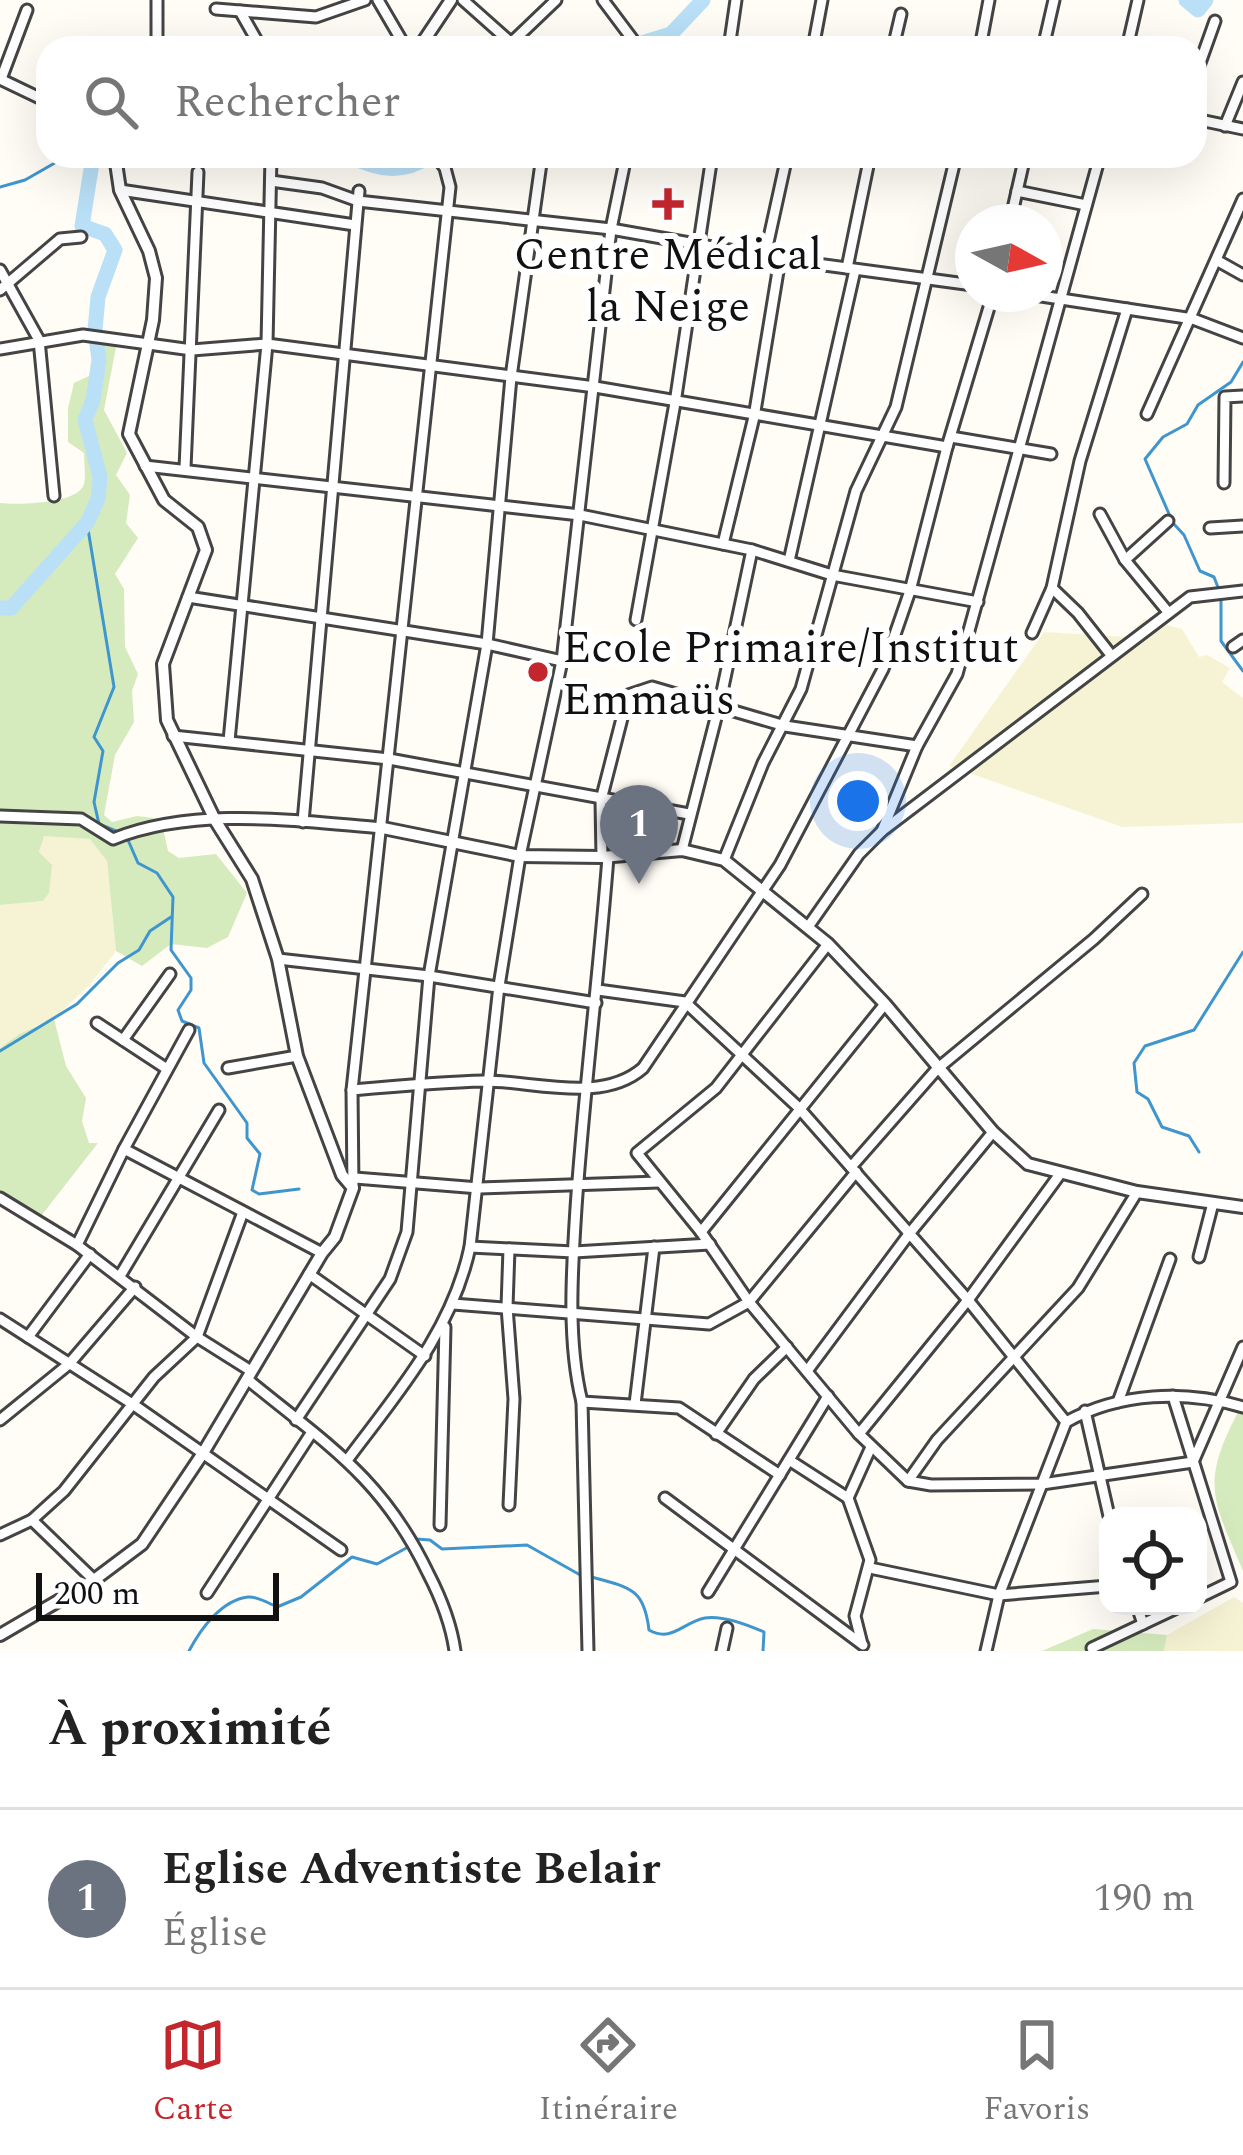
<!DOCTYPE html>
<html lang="fr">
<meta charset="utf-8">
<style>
body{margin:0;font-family:Spectral,serif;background:#f2f2f2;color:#222}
.controls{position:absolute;right:36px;bottom:36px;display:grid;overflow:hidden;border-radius:24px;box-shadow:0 12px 48px #0002}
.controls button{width:108px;height:108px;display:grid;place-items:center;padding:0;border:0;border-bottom:3px solid #e0e0e0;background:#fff;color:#222;font:60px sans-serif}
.compass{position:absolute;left:955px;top:204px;width:108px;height:108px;border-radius:50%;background:#fff;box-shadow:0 12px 48px #0002;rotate:98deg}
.scale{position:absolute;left:36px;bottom:30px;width:243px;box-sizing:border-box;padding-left:12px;border:6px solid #111;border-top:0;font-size:33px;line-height:42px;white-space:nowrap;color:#111;-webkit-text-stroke:9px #fff;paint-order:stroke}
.you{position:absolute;left:858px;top:801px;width:42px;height:42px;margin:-30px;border:9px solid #fff;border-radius:50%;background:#1a73e8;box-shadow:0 0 0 18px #1a73e833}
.badge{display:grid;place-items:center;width:78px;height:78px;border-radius:50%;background:#c4262e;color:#fff;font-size:39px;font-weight:700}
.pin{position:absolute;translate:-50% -99px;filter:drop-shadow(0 3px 6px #0008)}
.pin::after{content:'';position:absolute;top:63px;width:42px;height:36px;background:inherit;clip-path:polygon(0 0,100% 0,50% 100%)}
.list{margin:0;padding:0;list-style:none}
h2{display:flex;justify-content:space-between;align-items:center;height:156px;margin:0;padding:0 48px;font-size:51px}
h2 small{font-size:39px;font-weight:400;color:#767676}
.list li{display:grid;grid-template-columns:78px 1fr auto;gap:36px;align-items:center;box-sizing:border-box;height:180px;padding:0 48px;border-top:3px solid #e0e0e0}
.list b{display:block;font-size:45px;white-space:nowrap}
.list p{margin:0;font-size:39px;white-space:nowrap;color:#767676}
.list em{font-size:39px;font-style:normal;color:#767676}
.icon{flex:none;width:66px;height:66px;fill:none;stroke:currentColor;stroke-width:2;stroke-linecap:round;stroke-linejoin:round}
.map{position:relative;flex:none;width:1243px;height:1651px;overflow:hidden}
.search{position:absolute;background:#fff;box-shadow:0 12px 48px #0002;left:36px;right:36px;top:36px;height:132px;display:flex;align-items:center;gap:30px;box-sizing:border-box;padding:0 42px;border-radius:36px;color:#767676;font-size:45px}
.sheet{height:336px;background:#fff}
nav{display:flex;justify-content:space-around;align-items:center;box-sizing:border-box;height:168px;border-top:3px solid #e0e0e0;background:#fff;font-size:33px;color:#767676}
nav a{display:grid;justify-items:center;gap:6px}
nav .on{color:#c4262e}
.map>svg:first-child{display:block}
.farmland{fill:#f6f3d4}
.green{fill:#d5ebbd}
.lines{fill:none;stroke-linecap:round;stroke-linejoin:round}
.stream{stroke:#3f96cf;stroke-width:3}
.river{stroke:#b9e0f7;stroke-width:15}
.minor-casing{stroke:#444;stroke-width:15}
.tertiary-casing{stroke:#444;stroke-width:16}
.minor{stroke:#fff;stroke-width:9}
.tertiary{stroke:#fff;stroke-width:10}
.poi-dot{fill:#c4262e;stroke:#fff;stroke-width:4.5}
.labels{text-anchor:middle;stroke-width:12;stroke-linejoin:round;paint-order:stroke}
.poi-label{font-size:45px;fill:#111;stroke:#fff}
</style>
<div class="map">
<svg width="1243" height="1651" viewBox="0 0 1243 1651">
<rect width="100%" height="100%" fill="#fffdf5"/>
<!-- farmland -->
<g class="farmland">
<polygon points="1144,619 1182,629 1199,657 1207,655 1230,668 1222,682 1243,698 1243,823 1122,827 949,766 1044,632 1127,637"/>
<polygon points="44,835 90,839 107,861 116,951 91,983 54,1019 19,1034 0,1048 0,905 43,901 39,852"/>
<polygon points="1234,1597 1243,1603 1243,1651 1164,1651 1167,1635"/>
</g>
<!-- green -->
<g class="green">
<path d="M 105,343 L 116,347 L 104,410 L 127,453 L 116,475 L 130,495 L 126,523 L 138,538 L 115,574 L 124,589 L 125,647 L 138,674 L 132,691 L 134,722 L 115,755 L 104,815 L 112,822 L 137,816 L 161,819 L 168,851 L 179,858 L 216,854 L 247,893 L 228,937 L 207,948 L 171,944 L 142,966 L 116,951 L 107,861 L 90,839 L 44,836 L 39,852 L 52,865 L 49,893 L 43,901 L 0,905 L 0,503 C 18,505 79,504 84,484 C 86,475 84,462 84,453 L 68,442 L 68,408 L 74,383 L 91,375 L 95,355 Z"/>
<polygon points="54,1019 66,1066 86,1098 82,1121 89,1143 98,1143 41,1216 0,1192 0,1048 19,1034"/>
<path d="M 1238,1412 L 1243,1413 L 1243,1571 C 1213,1499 1200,1485 1238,1412 Z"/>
<polygon points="1093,1629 1167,1635 1164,1651 1042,1651"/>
</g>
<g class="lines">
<!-- stream -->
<g class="stream">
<polyline points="0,187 25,180 67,156"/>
<polyline points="87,523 114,687 94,737 103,751 94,802 99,824 121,833"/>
<polyline points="1219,590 1214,577 1200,571 1184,535 1173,523 1145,459 1163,437 1187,424 1198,405 1231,382 1243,362"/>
<polyline points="1221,600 1221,641 1243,671"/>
<polyline points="128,840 138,863 157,873 173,897 171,950 191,978 191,990 178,1010 182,1021 199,1028 204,1063 247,1123 247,1138 260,1154 252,1190 259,1194 299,1189"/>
<polyline points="0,1051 77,1004 118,963 139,950 150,931 171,917"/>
<polyline points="1199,1152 1189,1136 1162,1127 1148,1099 1137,1092 1134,1063 1145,1046 1194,1030 1243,952"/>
<polyline points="416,1539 430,1540 442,1549 527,1545 582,1576"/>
<path d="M 592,1577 C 629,1588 644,1587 649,1630 C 672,1643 683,1622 705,1618 C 722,1615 748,1625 764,1632 L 763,1651"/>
<path d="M 189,1651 C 200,1630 221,1600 248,1597 C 257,1596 268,1603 277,1607 L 301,1597 L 352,1557 L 377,1564 L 410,1546"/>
</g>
<!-- river -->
<g class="river">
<polyline points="1186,0 1198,10 1206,0"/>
<polyline points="626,48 671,34 703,0"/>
<path d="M 349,156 C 378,170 402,175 430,156"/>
<polyline points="0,608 11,608 87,523 98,499 100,477 85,420 93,400 99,360 95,330 98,297 115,250 105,234 82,226 92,163 83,156"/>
</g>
<defs>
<g id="minor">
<polyline points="157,0 157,48"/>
<polyline points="378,0 406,48"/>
<polyline points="463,0 517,48"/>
<polyline points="603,0 639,48"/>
<polyline points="216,9 316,17 365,0"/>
<polyline points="240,11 261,48"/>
<polyline points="511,43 556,0"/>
<polyline points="729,48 736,0"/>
<polyline points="813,48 822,0"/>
<polyline points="893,48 901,14"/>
<polyline points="980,48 989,0"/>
<polyline points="1043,48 1054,0"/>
<polyline points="1127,48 1138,0"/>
<polyline points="1195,77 1215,21"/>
<polyline points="0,79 48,102"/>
<polyline points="1,79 27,10"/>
<polyline points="1195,119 1243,129"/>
<polyline points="1225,126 1243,82"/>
<polyline points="271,181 322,188 358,201 611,229 780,259 973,285"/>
<polyline points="120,190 355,225"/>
<polyline points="1017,191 1086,205"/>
<polyline points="1010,222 1025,156"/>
<polyline points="765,256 787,156"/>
<polyline points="1218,261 1243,275"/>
<polyline points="847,268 870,156"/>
<polyline points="0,270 39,340 54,496"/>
<polyline points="0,290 60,239 81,237"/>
<polyline points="1028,294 1193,319 1243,338"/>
<polyline points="0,349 83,335 192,350 267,344 595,387 947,447"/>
<polyline points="1147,414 1243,199"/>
<polyline points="951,437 1051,454"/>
<polyline points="145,466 580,515 752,550 832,575 978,602"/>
<polyline points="185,468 198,172"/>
<polyline points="1224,483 1225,397 1243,396"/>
<polyline points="1100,514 1125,560 1168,612"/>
<polyline points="1210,528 1243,526"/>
<polyline points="723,544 754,417 780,259"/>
<polyline points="1125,560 1168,521"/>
<polyline points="789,561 855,270"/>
<polyline points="1052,588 1078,613 1111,655"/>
<polyline points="188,597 487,644 562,661"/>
<polyline points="636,620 675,403 712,156"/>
<polyline points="1032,633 1052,588 1080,461 1127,309"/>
<polyline points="1233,647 1243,640"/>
<polyline points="173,736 389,759 689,814"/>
<polyline points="229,741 267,344 271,156"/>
<path d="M 0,816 L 81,819 L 113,839 C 195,806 296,821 383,828"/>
<polyline points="303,822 359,191"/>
<polyline points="882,831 917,746 957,674 1100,156"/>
<polyline points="682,850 719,706 752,550"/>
<polyline points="602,857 601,800 628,695 652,687 785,726 917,746"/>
<polyline points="724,860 763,763 801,689 856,491 896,407 956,156"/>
<polyline points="808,927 859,854 882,831 1190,597 1243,591"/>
<polyline points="828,944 716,1088 637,1153 701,1232 749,1302 859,1434 908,1481 931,1485 1042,1484 1193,1462 1243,1347"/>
<polyline points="278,959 429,976 596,1003"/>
<polyline points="598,990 685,1002 798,1107 968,1300 1066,1422"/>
<polyline points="97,1023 167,1069"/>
<polyline points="123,1040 170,974"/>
<polyline points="228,1068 297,1056"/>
<path d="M 352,1090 C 396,1086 441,1082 485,1081 C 534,1081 602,1104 643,1068 L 780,865 L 883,669 L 910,591 L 947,447 L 993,294"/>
<polyline points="124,1149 322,1253"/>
<polyline points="851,1167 937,1069 1094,939 1142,894"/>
<polyline points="355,1178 479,1188 659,1182"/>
<polyline points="353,1188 352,1090 450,187 445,168 436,156"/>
<polyline points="0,1198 77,1245 197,1337 251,1371"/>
<polyline points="701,1232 885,1004"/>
<polyline points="77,1245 124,1149 189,1030"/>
<polyline points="470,1247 574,1252 710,1244"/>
<polyline points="1199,1257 1213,1203"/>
<polyline points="309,1274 425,1356"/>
<polyline points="120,1276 219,1110"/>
<polyline points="453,1304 709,1324 749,1302 856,1172"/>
<polyline points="0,1319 134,1405 341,1550"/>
<polyline points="28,1337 90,1254"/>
<polyline points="807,1371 909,1234 993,1132"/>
<path d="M 247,1379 C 326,1444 382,1477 428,1573 C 441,1598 451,1623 455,1651"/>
<polyline points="1173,1396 1231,1582 1198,1598"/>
<polyline points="582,1402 679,1408 780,1475"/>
<polyline points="1118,1402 1170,1259"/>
<polyline points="635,1404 654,1247"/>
<polyline points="1085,1411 1109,1516"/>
<polyline points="0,1420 69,1364 135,1287"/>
<polyline points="296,1420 390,1279 407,1232 429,976 487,644 511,377 542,156"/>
<polyline points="716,1434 754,1379 787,1347"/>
<polyline points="859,1434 968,1300 1060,1174"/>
<path d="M 348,1459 C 398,1392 452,1331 470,1247 L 499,986 L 520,856 L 562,661 L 611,229 L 626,156"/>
<polyline points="789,1460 848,1498"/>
<polyline points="908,1481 937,1440 1078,1288 1137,1192"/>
<polyline points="665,1498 863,1645"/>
<polyline points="509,1505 514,1399 507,1307 509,1249"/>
<polyline points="32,1520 94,1580"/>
<polyline points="440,1525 445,1327"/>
<polyline points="0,1535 32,1520 64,1491 154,1377 197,1337 243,1212"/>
<polyline points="870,1568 999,1595 1108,1586"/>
<polyline points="708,1592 828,1396"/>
<polyline points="207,1593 312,1432"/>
<polyline points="1137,1606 1143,1624"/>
<polyline points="862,1644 855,1616 870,1560 848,1498 871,1447"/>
<polyline points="1092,1648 1181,1606"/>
<path d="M 588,1651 L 582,1402 C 567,1341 572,1270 576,1208 C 584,1091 599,974 608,857"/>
<polyline points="722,1651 727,1628"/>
<path d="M 986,1651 L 999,1595 L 1066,1422 C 1120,1392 1185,1390 1243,1407"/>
</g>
<g id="tertiary">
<polyline points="419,48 451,0"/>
<polyline points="383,828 520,856 602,857 682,850 724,860 828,944 885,1004 993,1132 1028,1164 1137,1192 1243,1207"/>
<polyline points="0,1635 94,1580 142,1544 203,1453 322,1253 335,1237 353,1188 342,1175 297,1056 278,959 252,879 215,820 167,720 163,664 206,550 198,527 164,500 129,434 153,320 156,278 149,251 120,190 115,156"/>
</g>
</defs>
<!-- minor casing -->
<use href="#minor" class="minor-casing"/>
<!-- tertiary casing -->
<use href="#tertiary" class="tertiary-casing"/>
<!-- minor -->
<use href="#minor" class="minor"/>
<!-- tertiary -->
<use href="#tertiary" class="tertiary"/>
</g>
<!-- markers -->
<g class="poi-dot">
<path d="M662 186h12v12h12v12h-12v12h-12v-12h-12v-12h12z"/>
<circle cx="538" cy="672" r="12"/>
</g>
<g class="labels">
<!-- poi labels -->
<g class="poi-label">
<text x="668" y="269">Centre Médical<tspan x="668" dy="52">la Neige</tspan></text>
<text x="562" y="662" text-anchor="start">Ecole Primaire/Institut<tspan x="562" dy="52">Emmaüs</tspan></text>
</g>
</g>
</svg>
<div class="controls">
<button><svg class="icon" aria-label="locate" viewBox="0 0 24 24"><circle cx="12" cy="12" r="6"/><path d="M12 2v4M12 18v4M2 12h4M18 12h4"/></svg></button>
</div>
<svg class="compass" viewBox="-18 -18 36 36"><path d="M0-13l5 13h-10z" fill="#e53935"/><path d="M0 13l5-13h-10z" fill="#767676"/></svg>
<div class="scale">200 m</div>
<div class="you"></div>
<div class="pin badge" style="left:639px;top:884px;background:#6b7280">1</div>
<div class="search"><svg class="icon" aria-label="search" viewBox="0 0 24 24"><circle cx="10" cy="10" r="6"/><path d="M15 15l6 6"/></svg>Rechercher</div>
</div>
<section class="sheet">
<h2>À proximité<small></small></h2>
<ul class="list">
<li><span class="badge" style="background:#6b7280">1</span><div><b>Eglise Adventiste Belair</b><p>Église</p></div><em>190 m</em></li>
</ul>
</section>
<nav>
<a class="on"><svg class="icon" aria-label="map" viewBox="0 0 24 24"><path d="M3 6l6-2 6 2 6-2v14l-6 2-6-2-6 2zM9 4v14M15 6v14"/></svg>Carte</a>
<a><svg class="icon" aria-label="directions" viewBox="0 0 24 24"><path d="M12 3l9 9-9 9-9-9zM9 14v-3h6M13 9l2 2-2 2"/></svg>Itinéraire</a>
<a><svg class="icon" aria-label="saved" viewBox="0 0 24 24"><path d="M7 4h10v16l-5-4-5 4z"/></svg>Favoris</a>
</nav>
